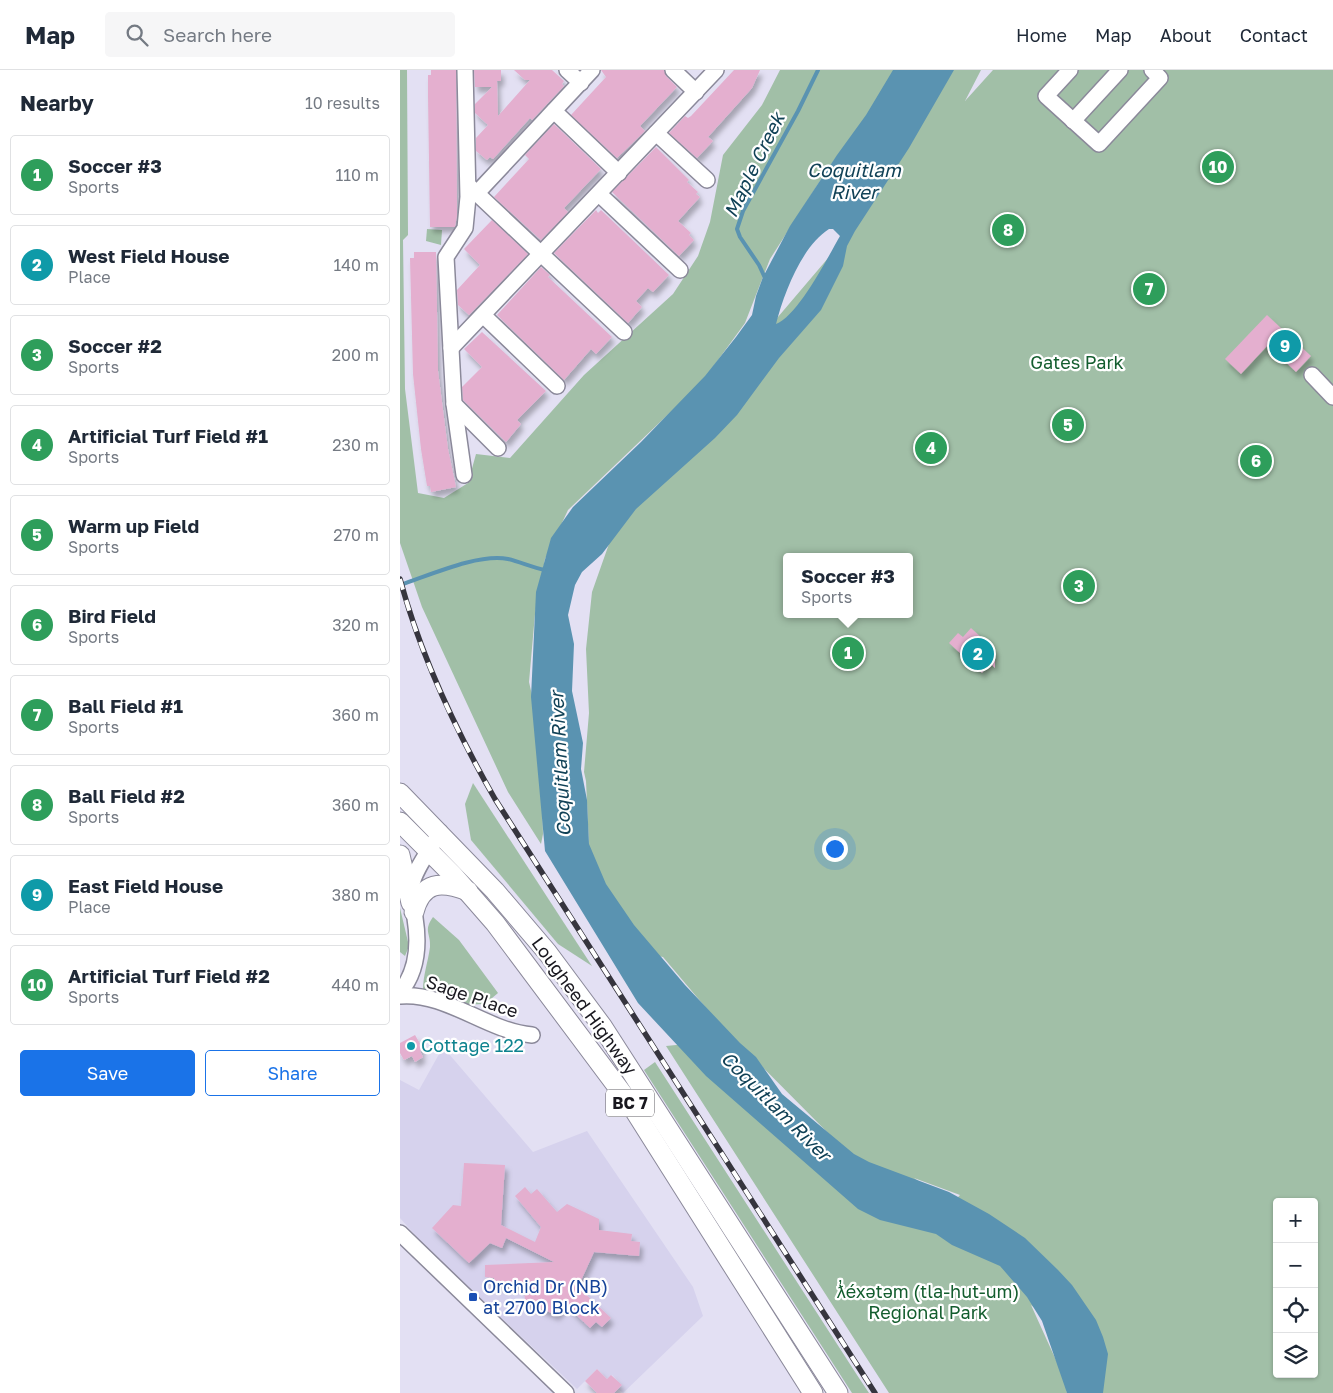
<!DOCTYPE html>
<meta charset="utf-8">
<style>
body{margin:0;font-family:"Golos Text",sans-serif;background:#f6f6f7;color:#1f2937}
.controls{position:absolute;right:15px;bottom:15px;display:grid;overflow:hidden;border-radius:5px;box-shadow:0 1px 4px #0004}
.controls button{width:45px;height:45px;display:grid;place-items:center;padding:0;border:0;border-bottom:1px solid #e0e1e3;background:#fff;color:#1f2937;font:25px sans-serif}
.you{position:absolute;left:434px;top:778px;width:18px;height:18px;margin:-12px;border:4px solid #fff;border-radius:50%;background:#1a73e8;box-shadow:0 0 0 8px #1a73e833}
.badge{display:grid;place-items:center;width:32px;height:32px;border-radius:50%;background:#1a73e8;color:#fff;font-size:16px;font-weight:700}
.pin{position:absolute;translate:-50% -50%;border:2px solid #fff;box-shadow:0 1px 5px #0006}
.popup{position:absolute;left:383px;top:483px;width:130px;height:65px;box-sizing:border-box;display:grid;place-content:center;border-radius:5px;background:#fff;filter:drop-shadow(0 1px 4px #0005);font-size:16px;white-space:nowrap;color:#747a83}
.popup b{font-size:19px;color:#1f2937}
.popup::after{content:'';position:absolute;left:50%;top:100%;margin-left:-10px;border:10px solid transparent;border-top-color:#fff}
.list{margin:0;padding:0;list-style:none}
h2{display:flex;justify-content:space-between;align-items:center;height:65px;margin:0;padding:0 20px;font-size:21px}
h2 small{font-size:16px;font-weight:400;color:#747a83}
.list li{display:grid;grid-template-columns:32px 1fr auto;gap:15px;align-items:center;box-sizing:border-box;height:80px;margin:0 10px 10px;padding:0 10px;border:1px solid #e0e1e3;border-radius:5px}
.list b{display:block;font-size:19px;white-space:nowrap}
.list p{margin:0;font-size:16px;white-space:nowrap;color:#747a83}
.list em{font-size:16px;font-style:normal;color:#747a83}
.actions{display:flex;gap:10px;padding:15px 20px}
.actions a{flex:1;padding:11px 0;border:1px solid #1a73e8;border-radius:5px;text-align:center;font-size:18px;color:#1a73e8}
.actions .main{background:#1a73e8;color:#fff}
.icon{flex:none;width:28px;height:28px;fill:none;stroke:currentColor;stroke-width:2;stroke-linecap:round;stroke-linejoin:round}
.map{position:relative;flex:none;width:933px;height:1323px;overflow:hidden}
header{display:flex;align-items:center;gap:30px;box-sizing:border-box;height:70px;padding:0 25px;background:#fff;border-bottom:1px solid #e0e1e3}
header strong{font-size:24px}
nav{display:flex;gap:28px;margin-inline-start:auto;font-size:18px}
.search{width:350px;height:45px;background:#f6f6f7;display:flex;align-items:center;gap:12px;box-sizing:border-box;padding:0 18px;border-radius:5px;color:#747a83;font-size:19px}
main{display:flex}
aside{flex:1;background:#fff}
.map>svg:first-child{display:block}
.built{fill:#d6d2ed}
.green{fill:#a1bfa7;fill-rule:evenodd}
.water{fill:#5a93b1;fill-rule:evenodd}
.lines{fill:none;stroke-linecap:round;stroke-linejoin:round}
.stream{stroke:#5a93b1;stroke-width:4}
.building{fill:#e4afcf;filter:url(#shadow)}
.minor-casing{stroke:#8b899a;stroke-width:18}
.major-casing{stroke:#8b899a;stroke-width:21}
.minor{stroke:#fff;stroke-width:15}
.major{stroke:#fff;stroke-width:19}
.rail-casing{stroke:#36353e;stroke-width:5.5}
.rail{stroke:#fff;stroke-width:4;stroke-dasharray:11;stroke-linecap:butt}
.culture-dot{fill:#0f9aa8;stroke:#fff;stroke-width:2}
.transit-dot{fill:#1a4fb4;stroke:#fff;stroke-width:2}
.labels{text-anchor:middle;stroke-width:4.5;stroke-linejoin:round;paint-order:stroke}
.shield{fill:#fff;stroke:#5e5d62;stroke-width:1}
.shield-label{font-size:16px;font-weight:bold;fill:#19181f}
.park-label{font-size:18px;fill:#135d2e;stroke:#fff}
.street-label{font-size:18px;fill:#19181f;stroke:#fff}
.culture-label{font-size:18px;fill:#0d838f;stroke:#fff;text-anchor:start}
.transit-label{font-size:18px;fill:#164399;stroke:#fff;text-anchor:start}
.water-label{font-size:19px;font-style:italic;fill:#104156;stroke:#fff}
</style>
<header>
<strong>Map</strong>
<div class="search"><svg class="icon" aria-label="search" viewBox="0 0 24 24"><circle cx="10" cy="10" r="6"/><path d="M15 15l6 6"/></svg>Search here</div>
<nav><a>Home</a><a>Map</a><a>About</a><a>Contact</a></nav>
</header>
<main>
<aside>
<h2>Nearby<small>10 results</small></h2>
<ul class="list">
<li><span class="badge" style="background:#2e9e5b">1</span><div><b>Soccer #3</b><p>Sports</p></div><em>110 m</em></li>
<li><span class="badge" style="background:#0f9aa8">2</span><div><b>West Field House</b><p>Place</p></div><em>140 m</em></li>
<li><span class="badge" style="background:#2e9e5b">3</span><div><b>Soccer #2</b><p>Sports</p></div><em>200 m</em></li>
<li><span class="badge" style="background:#2e9e5b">4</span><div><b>Artificial Turf Field #1</b><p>Sports</p></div><em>230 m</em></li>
<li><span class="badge" style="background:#2e9e5b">5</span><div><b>Warm up Field</b><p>Sports</p></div><em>270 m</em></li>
<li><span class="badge" style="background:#2e9e5b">6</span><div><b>Bird Field</b><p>Sports</p></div><em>320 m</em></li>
<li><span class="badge" style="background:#2e9e5b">7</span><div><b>Ball Field #1</b><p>Sports</p></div><em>360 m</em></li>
<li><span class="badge" style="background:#2e9e5b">8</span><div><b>Ball Field #2</b><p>Sports</p></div><em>360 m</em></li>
<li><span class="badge" style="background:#0f9aa8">9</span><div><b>East Field House</b><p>Place</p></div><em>380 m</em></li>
<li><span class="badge" style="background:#2e9e5b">10</span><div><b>Artificial Turf Field #2</b><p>Sports</p></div><em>440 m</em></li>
</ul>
<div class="actions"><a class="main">Save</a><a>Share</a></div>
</aside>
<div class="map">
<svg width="933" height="1323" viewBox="0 0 933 1323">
<defs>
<filter id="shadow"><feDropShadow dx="3" dy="5.5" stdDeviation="2.5" flood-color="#0004"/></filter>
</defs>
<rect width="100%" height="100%" fill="#e3e0f3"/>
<!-- built -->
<polygon class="built" points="43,977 133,1082 187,1061 293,1217 303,1246 223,1323 218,1319 221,1315 212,1305 207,1309 197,1299 177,1319 24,1175 0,1148 0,1010 19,1020"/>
<!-- green -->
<g class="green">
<polygon points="0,0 7,0 8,165 3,170 5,319 18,423 44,428 68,413 76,384 110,388 184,305 273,224 298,186 310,152 323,85 362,35 380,0 496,0 481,26 427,100 370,189 345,253 302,312 168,440 145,489 135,544 129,612 140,660 143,764 141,774 108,722 22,537 0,473"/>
<path d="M 550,0 L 581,0 L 565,31 L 593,0 L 933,0 L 933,1323 L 685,1323 L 651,1252 L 631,1235 L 665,1310 L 667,1323 L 489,1323 L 266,976 L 286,974 L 220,872 L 237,881 L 227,850 L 198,805 L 189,776 L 186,711 L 184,702 L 189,643 L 186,579 L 192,522 L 210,471 L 237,413 L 457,154 ZM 387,487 L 509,487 L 509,544 L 387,544 ZM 237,882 L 263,887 L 318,952 L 433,1068 C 401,1051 379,1021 353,997 C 343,987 329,982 318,974 C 286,951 261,913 237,882 ZM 514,1108 L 560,1125 L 534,1153 L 517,1144 L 537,1123 ZM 877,1132 L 914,1132 L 914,1304 L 877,1304 Z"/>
<polygon points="27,159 42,160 41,175 26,171"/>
<polygon points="73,713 192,896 158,874 71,770 65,734"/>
<polygon points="0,838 9,876 5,886 0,882"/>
<path d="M 33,847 L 59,870 L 98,923 L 85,934 L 56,935 L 23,920 C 23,905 28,892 30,877 C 31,863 23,861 33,847 Z"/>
<polygon points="255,992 457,1305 469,1323 452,1323 244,1000"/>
</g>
<!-- water -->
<path class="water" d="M 493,0 L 554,0 L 509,78 L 455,161 L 447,176 L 443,196 L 421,240 L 379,288 L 337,345 L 315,368 L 236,439 L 202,484 L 182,502 L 175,515 L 168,545 L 174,574 L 172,621 L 183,673 L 181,699 L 187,730 L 189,774 L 206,814 L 234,855 L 285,915 L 340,973 L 356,987 L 382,1024 L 454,1084 L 469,1092 L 549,1122 L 589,1144 L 625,1168 L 658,1200 L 672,1215 L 696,1250 L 703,1267 L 708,1284 L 703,1323 L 667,1323 L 642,1251 L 627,1227 L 600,1196 L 552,1175 L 536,1164 L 480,1150 L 458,1139 L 306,1006 L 238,933 L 145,781 L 131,627 L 136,522 L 151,468 L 173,437 L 241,372 L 305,306 L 336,267 L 352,245 L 356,226 L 363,207 L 390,156 L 437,85 L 466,45 ZM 429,159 L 433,159 L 440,166 C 428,187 398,246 376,254 C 384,223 402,176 429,159 Z"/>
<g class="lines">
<!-- stream -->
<g class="stream">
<polyline points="366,210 359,195 340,167 337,159 343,141 398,41 418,0"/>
<path d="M 0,515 C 28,506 78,483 108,489 C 120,492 132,497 145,500"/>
</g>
</g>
<!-- building -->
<g class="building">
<polygon points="31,0 56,0 57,145 55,157 30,157 28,25 28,5 31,5"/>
<polygon points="74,0 101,0 101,11 97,11 98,46 130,10 125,10 114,0 152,0 164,11 162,14 164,16 132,50 130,48 93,89 90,87 87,90 76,81 76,68 88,55 75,43 75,34 92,17 75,17"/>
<polygon points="201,0 264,0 266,6 277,17 240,56 245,61 217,88 171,45 206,7"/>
<polygon points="334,0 360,0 352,18 308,67 313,71 297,88 269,63 285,46 288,48 291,46"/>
<polygon points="154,54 201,99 164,138 168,142 141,170 94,127 129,89 125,85"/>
<polygon points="256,77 289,110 287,112 298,122 296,124 300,127 278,151 291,163 289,165 294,170 279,186 212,122"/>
<polygon points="196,140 198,143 201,140 269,205 253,222 248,218 236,231 242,237 228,253 154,183"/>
<polygon points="92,150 128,184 69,245 58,235 57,220 80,195 64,179"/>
<polygon points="14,182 36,182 38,301 48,379 56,417 31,422 30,416 27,416 21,379 13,304 10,188 14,188"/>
<polygon points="141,197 150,205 148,207 212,267 196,284 191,279 164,310 97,245"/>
<polygon points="867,245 911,286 896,302 868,275 841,304 825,289"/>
<polygon points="82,262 146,321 117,350 121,354 106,372 63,330 62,317 82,297 64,279"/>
<polygon points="571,558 595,580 595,598 590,593 582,603 549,573 558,563 563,567"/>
<polygon points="15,965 23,979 20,981 23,987 15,992 12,986 4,990 0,983 0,973"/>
<polygon points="64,1093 105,1095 101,1155 135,1172 141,1157 115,1126 125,1117 131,1124 137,1119 157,1142 167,1134 199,1149 199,1160 232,1164 231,1171 240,1172 239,1186 194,1182 178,1217 211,1248 202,1257 196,1252 190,1258 166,1235 156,1245 125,1231 124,1215 94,1215 94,1208 85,1207 85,1195 154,1192 106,1168 102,1178 90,1173 69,1193 32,1158 53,1135 61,1136"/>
<polygon points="197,1299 207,1309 211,1305 222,1315 214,1323 197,1323 185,1311"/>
</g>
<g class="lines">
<defs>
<g id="minor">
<polyline points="167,0 181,13"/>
<polyline points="273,0 296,22"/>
<polyline points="670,0 646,26 699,74 760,8 752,0"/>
<polyline points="154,41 219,103"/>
<polyline points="673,51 720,0"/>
<polyline points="256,63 307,110"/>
<polyline points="69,116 224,262"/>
<polyline points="77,123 192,0"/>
<polyline points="199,124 280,200"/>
<polyline points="83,245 157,316"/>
<polyline points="51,278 316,0"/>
<polyline points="912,305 933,327"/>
<polyline points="54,334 98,378"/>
<polyline points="64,405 54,334 46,187 65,158 68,127 65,0"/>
<path d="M 0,922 C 18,901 19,873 15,848 C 13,837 9,828 11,817 C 15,798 31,779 40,762"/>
<path d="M 0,926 C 47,922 86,961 132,965"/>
<polyline points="0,1163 166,1323"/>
</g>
<g id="major">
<polyline points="0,723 95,821 147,882 202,956 438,1323"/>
<polyline points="0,752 53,805 95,853 231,1035 413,1323"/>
<polyline points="0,785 11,833"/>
<path d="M 14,842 C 22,811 41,811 68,821"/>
</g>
</defs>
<!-- minor casing -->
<use href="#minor" class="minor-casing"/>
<!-- major casing -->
<use href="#major" class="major-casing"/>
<!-- minor -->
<use href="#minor" class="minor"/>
<!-- major -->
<use href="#major" class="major"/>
<defs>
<path id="rail" d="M 0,509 C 21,587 55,659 95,729 L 475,1323"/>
</defs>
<!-- rail casing -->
<use href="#rail" class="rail-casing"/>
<!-- rail -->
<use href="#rail" class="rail"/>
</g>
<!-- markers -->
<circle class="culture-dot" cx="11" cy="976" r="5"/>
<rect class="transit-dot" x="68" y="1222" width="10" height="10" rx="2.5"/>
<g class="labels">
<!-- shield labels -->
<rect class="shield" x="206" y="1019.5" width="48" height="27" rx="4"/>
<g class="shield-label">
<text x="230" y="1039">BC 7</text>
</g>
<!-- park labels -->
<g class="park-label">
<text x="677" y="299">Gates Park</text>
<text x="528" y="1228">ƛ̓éxətəm (tla-hut-um)<tspan x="528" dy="21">Regional Park</tspan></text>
</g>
<!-- street labels -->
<g class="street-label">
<text transform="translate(72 927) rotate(19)" y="6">Sage Place</text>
<text transform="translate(184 936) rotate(54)" y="6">Lougheed Highway</text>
</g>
<!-- culture labels -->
<g class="culture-label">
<text x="21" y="982">Cottage 122</text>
</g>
<!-- transit labels -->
<g class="transit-label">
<text x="83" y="1223">Orchid Dr (NB)<tspan x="83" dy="21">at 2700 Block</tspan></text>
</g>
<!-- water labels -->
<g class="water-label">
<text transform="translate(354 95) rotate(-64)" y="7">Maple Creek</text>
<text x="454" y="107">Coquitlam<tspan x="454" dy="22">River</tspan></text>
<text transform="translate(160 694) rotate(-93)" y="7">Coquitlam River</text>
<text transform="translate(376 1036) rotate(45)" y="7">Coquitlam River</text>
</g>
</g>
</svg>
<div class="controls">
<button>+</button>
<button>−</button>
<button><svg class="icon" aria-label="locate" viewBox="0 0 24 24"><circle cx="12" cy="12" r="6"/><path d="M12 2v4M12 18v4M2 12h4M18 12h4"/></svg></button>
<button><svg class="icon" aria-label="layers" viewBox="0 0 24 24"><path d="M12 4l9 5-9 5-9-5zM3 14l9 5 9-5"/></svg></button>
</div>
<div class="you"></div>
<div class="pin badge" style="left:448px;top:583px;background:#2e9e5b">1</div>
<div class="popup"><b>Soccer #3</b>Sports</div>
<div class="pin badge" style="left:578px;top:584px;background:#0f9aa8">2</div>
<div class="pin badge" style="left:679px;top:516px;background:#2e9e5b">3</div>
<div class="pin badge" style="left:531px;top:378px;background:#2e9e5b">4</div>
<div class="pin badge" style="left:668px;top:355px;background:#2e9e5b">5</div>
<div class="pin badge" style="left:856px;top:391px;background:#2e9e5b">6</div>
<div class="pin badge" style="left:749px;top:219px;background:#2e9e5b">7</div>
<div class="pin badge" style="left:608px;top:160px;background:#2e9e5b">8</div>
<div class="pin badge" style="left:885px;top:276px;background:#0f9aa8">9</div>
<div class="pin badge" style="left:818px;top:97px;background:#2e9e5b">10</div>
</div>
</main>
